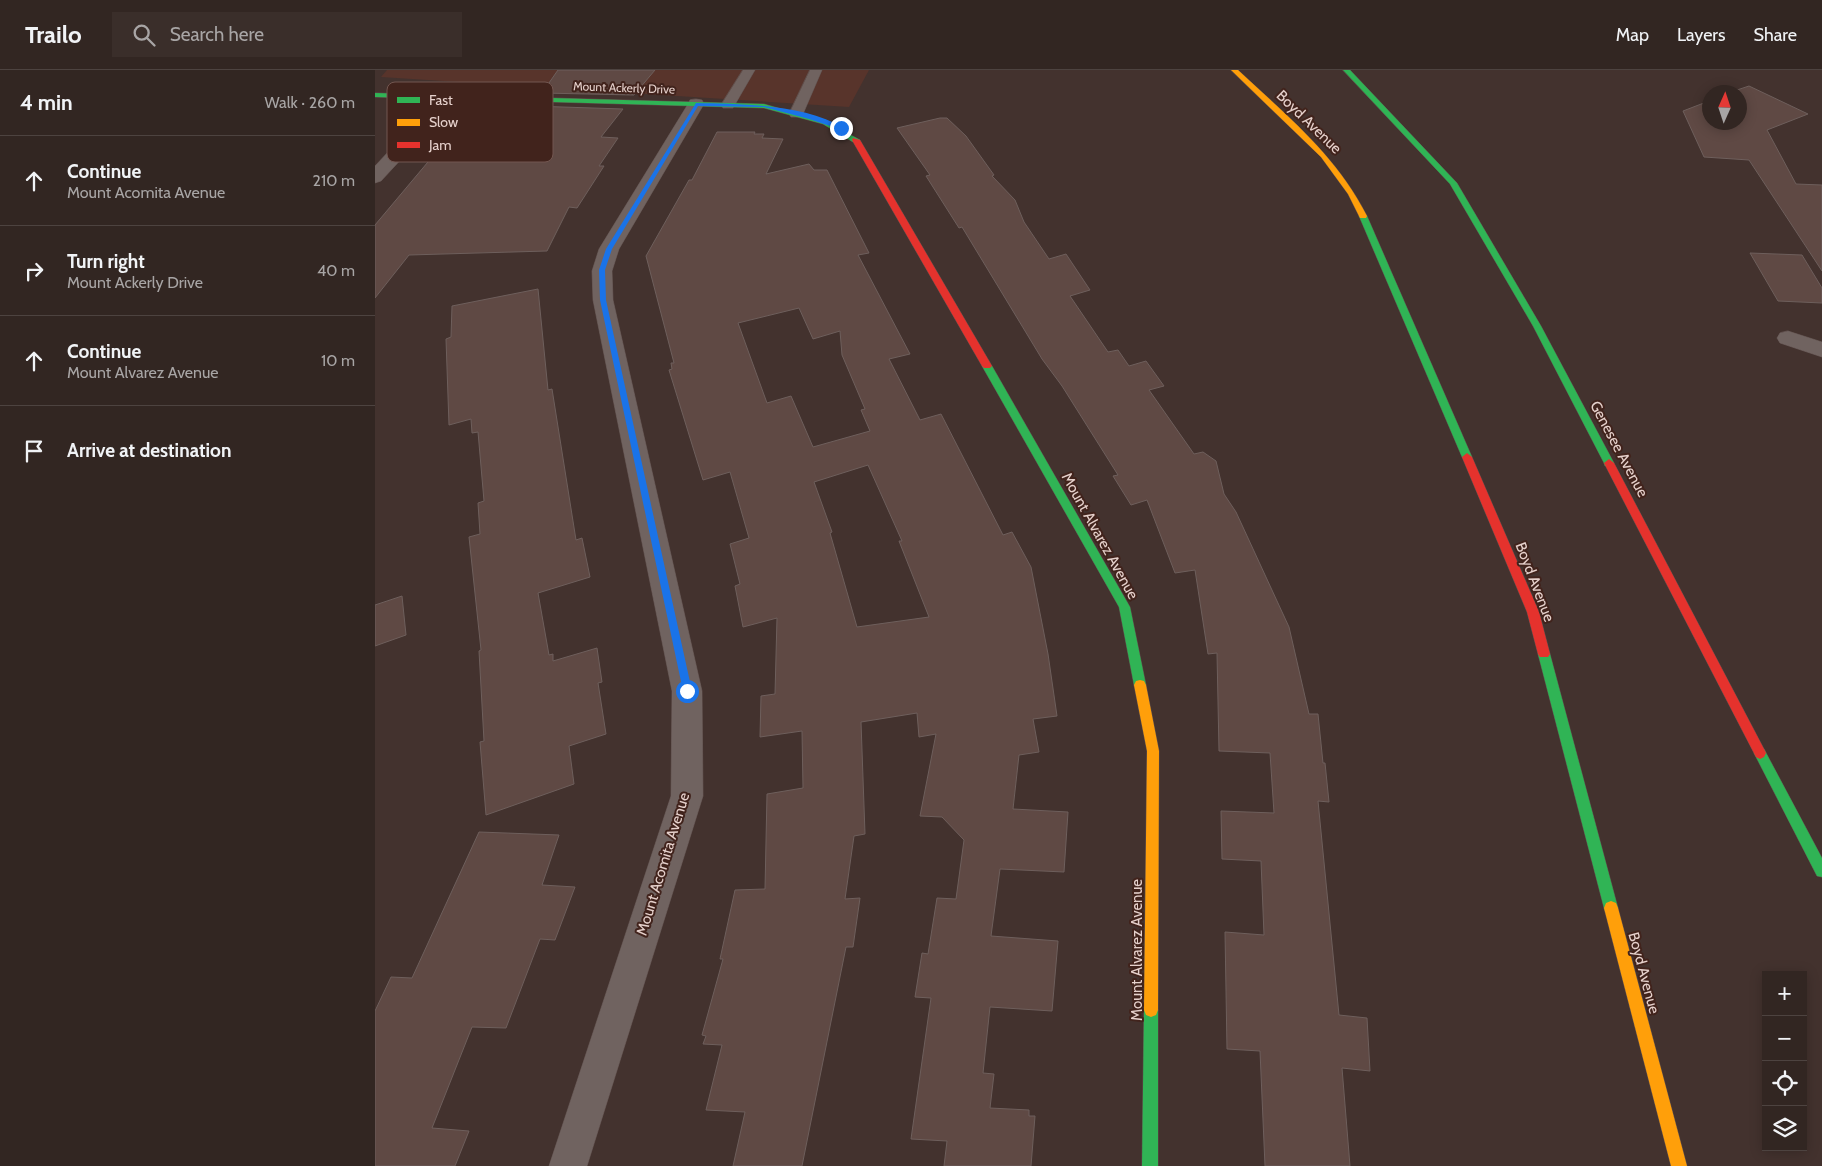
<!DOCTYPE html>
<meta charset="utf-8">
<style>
body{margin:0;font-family:Cabin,sans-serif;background:#3a2e2a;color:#f1f3f6}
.controls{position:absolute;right:15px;bottom:15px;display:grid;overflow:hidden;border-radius:0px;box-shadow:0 2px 12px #0003}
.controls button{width:45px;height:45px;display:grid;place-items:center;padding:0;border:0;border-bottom:1px solid #4d4340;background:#322622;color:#f1f3f6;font:25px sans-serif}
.compass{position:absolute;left:1327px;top:15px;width:45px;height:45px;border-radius:50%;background:#322622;box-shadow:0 2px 12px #0003;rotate:3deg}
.stop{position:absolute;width:15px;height:15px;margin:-11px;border:4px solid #1a73e8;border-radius:50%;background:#fff}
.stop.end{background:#1a73e8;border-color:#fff;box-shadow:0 1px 5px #0008}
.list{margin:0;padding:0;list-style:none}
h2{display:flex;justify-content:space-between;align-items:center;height:65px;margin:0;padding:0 20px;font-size:21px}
h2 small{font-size:16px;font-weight:400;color:#a8a5a5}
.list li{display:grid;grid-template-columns:32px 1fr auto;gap:15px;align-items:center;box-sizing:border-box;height:90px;padding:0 20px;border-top:1px solid #4d4340}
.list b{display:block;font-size:19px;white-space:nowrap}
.list p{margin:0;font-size:16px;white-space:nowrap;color:#a8a5a5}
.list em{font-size:16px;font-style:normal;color:#a8a5a5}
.icon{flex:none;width:28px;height:28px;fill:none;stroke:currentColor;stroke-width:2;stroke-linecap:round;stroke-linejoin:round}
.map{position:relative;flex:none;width:1447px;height:1096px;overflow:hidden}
header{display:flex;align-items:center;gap:30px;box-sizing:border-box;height:70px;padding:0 25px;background:#322622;border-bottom:1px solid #4d4340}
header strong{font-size:24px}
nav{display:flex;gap:28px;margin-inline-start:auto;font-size:18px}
.search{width:350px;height:45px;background:#3a2e2a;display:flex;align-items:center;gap:12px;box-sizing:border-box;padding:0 18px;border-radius:0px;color:#a8a5a5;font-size:19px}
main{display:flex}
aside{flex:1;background:#322622}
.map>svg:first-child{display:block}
.built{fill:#58342b}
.building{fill:#5f4944;stroke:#6e5f5c;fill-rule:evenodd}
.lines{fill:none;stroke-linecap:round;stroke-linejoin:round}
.lane-casing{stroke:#5f4f4c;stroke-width:1}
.street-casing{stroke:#5f4f4c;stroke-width:1}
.fast-casing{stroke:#5f4f4c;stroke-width:1}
.slow-casing{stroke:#5f4f4c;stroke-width:1}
.jam-casing{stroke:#5f4f4c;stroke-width:1}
.lane{fill:#706360;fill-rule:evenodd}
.street{fill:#706360;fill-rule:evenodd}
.fast{fill:#30b455;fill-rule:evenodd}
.slow{fill:#ff9f0a;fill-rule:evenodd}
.jam{fill:#e5322d;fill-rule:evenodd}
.route{fill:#1a73e8}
.labels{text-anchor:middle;stroke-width:4;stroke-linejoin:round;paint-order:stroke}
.far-street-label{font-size:12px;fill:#e6d1cc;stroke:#41231c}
.street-label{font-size:15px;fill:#e6d1cc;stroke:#41231c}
.key{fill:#41231c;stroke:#735751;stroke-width:1}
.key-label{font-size:14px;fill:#e6d1cc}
</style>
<header>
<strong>Trailo</strong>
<div class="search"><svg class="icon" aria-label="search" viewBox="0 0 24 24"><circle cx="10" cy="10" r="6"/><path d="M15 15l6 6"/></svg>Search here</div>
<nav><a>Map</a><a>Layers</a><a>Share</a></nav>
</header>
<main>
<aside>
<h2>4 min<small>Walk · 260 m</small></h2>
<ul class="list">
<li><svg class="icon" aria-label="ahead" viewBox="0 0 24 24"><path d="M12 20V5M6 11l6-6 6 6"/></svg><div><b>Continue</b><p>Mount Acomita Avenue</p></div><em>210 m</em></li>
<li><svg class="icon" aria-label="right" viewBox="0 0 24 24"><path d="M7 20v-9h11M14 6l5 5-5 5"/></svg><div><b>Turn right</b><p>Mount Ackerly Drive</p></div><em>40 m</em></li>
<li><svg class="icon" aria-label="ahead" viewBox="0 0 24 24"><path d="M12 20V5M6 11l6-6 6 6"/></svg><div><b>Continue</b><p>Mount Alvarez Avenue</p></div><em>10 m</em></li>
<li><svg class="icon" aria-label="arrive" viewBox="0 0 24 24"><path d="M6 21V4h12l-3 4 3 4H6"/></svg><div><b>Arrive at destination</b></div></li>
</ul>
</aside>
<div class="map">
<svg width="1447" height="1096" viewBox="0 0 1447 1096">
<rect width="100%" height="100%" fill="#43322e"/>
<!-- built -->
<polygon class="built" points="12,0 494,0 474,37 6,7"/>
<!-- building -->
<g class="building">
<polygon points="183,0 280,0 259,25 167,23"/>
<polygon points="1374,16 1433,44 1392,60 1421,114 1447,115 1447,201 1374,90 1329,87 1308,41 1334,31 1334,52 1364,52 1364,22 1356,22"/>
<polygon points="157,36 248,39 226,67 243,68 224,96 229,96 202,138 194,137 172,181 34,185 0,228 0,155 79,61 99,62 113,45 150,46"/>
<polygon points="565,48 572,48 591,66 619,105 617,106 640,130 649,152 674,189 691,184 715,220 695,226 733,282 743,280 754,296 771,291 789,316 774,320 819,384 828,382 841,391 849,424 861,442 914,557 934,644 943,644 948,693 950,693 954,732 943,731 964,945 992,948 995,1001 967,998 975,1096 890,1096 885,981 852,979 850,862 889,865 886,791 847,789 846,741 899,743 895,683 844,681 842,583 833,584 820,500 800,503 772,430 756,435 738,406 743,405 687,316 667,289 587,157 584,158 551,106 555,105 522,58"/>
<path d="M 342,62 L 380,62 L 379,64 L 389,64 L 387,68 L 408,69 L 391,104 L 434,94 L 439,100 L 452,100 L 494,183 L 483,185 L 535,284 L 514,289 L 545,350 L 566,344 L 628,465 L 637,462 L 656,497 L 673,584 L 682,646 L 658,649 L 664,682 L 644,685 L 638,739 L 693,742 L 689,802 L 625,799 L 616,866 L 683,871 L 677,941 L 615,937 L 608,1003 L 619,1004 L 615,1038 L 654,1040 L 654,1046 L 660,1046 L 656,1096 L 569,1096 L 572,1071 L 536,1069 L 556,928 L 540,927 L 547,883 L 553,884 L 562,828 L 581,829 L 589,770 L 567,747 L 545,746 L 561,664 L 544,667 L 542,643 L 486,652 L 490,764 L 479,766 L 470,829 L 485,828 L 478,877 L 471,877 L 427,1096 L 358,1096 L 370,1042 L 331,1040 L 347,975 L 328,974 L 331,966 L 327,965 L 348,889 L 345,889 L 360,820 L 390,819 L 392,724 L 428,718 L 427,661 L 385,667 L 386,626 L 400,624 L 402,548 L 368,557 L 360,516 L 365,514 L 355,474 L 374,468 L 355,402 L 328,410 L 294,300 L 297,299 L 296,293 L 299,293 L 271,186 L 314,110 L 317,110 ZM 424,238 L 438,269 L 465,261 L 467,285 L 490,339 L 486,340 L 495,361 L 438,377 L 416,326 L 392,333 L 363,253 ZM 493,395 L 527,471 L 524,471 L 554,547 L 482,557 L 455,463 L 457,462 L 439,412 Z"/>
<polygon points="1375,183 1427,185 1447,218 1447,233 1403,231"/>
<polygon points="163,219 173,320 177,319 201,470 207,468 215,507 163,523 174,585 178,584 178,591 222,578 227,612 223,613 231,664 194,676 199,714 111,745 105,672 109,671 104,581 106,580 94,467 105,464 103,433 109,431 103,362 97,363 96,349 74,355 71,269 76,267 77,236"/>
<polygon points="27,526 31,565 0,576 0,535"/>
<polygon points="104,762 184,765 167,815 200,817 180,870 165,869 131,958 97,957 57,1058 94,1061 80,1096 0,1096 0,941 16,907 37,908"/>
</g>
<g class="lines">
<defs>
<g id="lane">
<polygon points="368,0 380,0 358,38 348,38 346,35"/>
<polygon points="435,0 447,0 428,44 426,47 416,47 414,44"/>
</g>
<g id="street">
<polygon points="74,22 80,23 82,27 80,31 6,111 0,113 0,96 68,23"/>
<polygon points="321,29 327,30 329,34 244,179 237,201 238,230 327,621 328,726 212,1096 174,1096 296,726 297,621 218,230 217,201 224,179 313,34 315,30"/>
<polygon points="1413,261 1447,272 1447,287 1405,273 1402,268 1405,263"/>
</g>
<g id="fast">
<polygon points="968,0 975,0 1082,113 1166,256 1239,393 1238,396 1230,396 1229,393 1158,256 1075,114"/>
<polygon points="0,23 389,34 452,52 485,70 478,72 448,54 389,38 0,27"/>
<polygon points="985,144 992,146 1097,387 1095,389 1089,389 1087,387 984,146"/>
<polygon points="612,293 617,296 755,537 771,615 769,619 765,620 761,619 759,615 744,537 607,296"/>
<polygon points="1169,579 1173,581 1175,584 1243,838 1241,843 1236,845 1231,843 1229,838 1163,584 1165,581"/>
<polygon points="1385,677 1389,679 1447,788 1447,807 1442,806 1381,687 1379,683 1381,679"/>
<polygon points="776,933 781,935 783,940 783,1096 767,1096 769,940 771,935"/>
</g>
<g id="slow">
<path d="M 856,0 L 863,0 C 912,46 961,85 992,146 L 991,148 L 985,148 L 973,124 L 946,87 Z"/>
<polygon points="765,610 769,611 771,615 784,681 783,940 781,945 776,947 771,945 769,940 772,681 759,615 761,611"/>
<polygon points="1236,831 1241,833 1243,838 1312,1096 1296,1096 1229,838 1231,833"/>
</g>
<g id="jam">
<polygon points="478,68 485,70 617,296 615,298 609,298 607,296 477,70"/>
<polygon points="1092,383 1097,387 1164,542 1175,584 1173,587 1165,587 1163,584 1152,542 1087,387"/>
<polygon points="1234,389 1239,393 1389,679 1391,683 1389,687 1385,689 1381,687 1229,393"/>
</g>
</defs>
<!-- lane casing -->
<use href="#lane" class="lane-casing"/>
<!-- street casing -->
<use href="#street" class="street-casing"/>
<!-- fast casing -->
<use href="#fast" class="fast-casing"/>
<!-- slow casing -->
<use href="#slow" class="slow-casing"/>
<!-- jam casing -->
<use href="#jam" class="jam-casing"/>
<!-- lane -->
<use href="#lane" class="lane"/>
<!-- street -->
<use href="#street" class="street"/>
<!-- fast -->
<use href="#fast" class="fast"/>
<!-- slow -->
<use href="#slow" class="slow"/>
<!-- jam -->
<use href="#jam" class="jam"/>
</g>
<!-- route -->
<path class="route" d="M 321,33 C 366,34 429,34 469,58 L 464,59 L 434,49 L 389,37 L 323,36 L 237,179 L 230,200 L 231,230 L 317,621 L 312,625 L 308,621 L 225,230 L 224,200 L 231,179 Z"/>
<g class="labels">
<!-- far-street labels -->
<g class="far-street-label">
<text transform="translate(249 18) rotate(2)" y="4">Mount Ackerly Drive</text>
</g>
<!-- street labels -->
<g class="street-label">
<text transform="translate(934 52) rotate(44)" y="5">Boyd Avenue</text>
<text transform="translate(1244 379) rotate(62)" y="5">Genesee Avenue</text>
<text transform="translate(725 466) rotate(61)" y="5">Mount Alvarez Avenue</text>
<text transform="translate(1160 512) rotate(69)" y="5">Boyd Avenue</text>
<text transform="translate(288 794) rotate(-73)" y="5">Mount Acomita Avenue</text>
<text transform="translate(762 880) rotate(-90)" y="5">Mount Alvarez Avenue</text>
<text transform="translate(1269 903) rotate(75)" y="5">Boyd Avenue</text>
</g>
</g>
<!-- legend -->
<rect x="12" y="12" width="166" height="80" rx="8" class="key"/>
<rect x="22" y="27" width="23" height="6" fill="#30b455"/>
<rect x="22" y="49" width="23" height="7" fill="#ff9f0a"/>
<rect x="22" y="72" width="23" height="6" fill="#e5322d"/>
<g class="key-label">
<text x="54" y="35">Fast</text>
<text x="54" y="57">Slow</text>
<text x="54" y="80">Jam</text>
</g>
</svg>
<div class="controls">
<button>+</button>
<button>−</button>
<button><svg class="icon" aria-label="locate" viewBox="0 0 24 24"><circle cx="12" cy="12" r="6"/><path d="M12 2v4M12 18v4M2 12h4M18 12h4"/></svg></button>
<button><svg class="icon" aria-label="layers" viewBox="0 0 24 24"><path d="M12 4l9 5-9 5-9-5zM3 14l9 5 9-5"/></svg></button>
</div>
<svg class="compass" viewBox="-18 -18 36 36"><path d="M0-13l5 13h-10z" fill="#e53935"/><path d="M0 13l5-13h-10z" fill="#a8a5a5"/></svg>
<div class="stop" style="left:312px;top:621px"></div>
<div class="stop end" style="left:466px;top:58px"></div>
</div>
</main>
